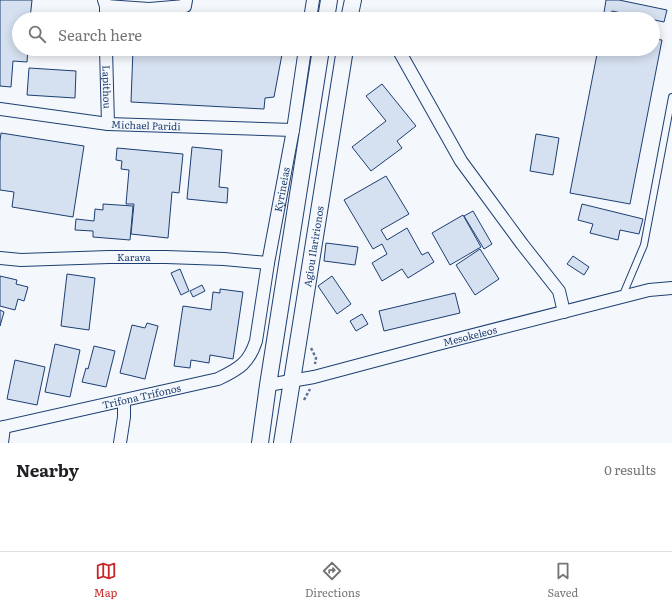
<!DOCTYPE html>
<style>
body{margin:0;font-family:Literata,serif;background:#f2f2f2;color:#202124}
.list{margin:0;padding:0;list-style:none}
h2{display:flex;justify-content:space-between;align-items:center;height:52px;margin:0;padding:0 16px;font-size:17px}
h2 small{font-size:13px;font-weight:400;color:#757577}
.icon{flex:none;width:22px;height:22px;fill:none;stroke:currentColor;stroke-width:2;stroke-linecap:round;stroke-linejoin:round}
.map{position:relative;flex:none;width:672px;height:443px;overflow:hidden}
.search{position:absolute;background:#fff;box-shadow:0 2px 10px #0003;left:12px;right:12px;top:12px;height:44px;display:flex;align-items:center;gap:10px;box-sizing:border-box;padding:0 14px;border-radius:22px;color:#757577;font-size:15px}
.sheet{height:108px;background:#fff}
nav{display:flex;justify-content:space-around;align-items:center;box-sizing:border-box;height:56px;border-top:1px solid #e0e0e0;background:#fff;font-size:11px;color:#757577}
nav a{display:grid;justify-items:center;gap:2px}
nav .on{color:#c62828}
.map>svg:first-child{display:block}
.building{fill:#d5e0f0;stroke:#1d3f73}
.lines{fill:none;stroke-linecap:round;stroke-linejoin:round}
.service-casing{stroke:#1d3f73;stroke-width:8}
.minor-casing{stroke:#1d3f73;stroke-width:14}
.secondary-casing{stroke:#1d3f73;stroke-width:18}
.path{stroke:#5e769c;stroke-width:2.5;stroke-dasharray:3 2;stroke-linecap:butt}
.service{stroke:#f4f7fb;stroke-width:6}
.minor{stroke:#f4f7fb;stroke-width:12}
.secondary{stroke:#f4f7fb;stroke-width:16}
.labels{text-anchor:middle;stroke-width:3;stroke-linejoin:round;paint-order:stroke}
.street-label{font-size:10px;fill:#1d3f73;stroke:#f4f7fb}
</style>
<div class="map">
<svg width="672" height="443" viewBox="0 0 672 443">
<rect width="100%" height="100%" fill="#f4f7fb"/>
<!-- building -->
<g class="building">
<polygon points="0,0 32,0 30,19 19,19 19,49 28,49 27,62 13,61 11,87 0,86"/>
<polygon points="606,0 619,0 667,10 664,22 612,11 610,19 603,19"/>
<polygon points="653,39 662,40 630,204 570,193 598,49 653,49"/>
<polygon points="133,49 283,49 274,97 265,98 264,109 131,102"/>
<polygon points="29,68 76,71 75,98 27,95"/>
<polygon points="382,84 416,126 397,141 402,148 371,171 352,147 386,121 366,96"/>
<polygon points="1,133 84,146 73,217 12,207 14,192 0,190 0,141"/>
<polygon points="536,134 559,138 553,175 530,171"/>
<polygon points="192,147 222,150 219,187 228,188 227,203 187,199"/>
<polygon points="117,148 183,154 179,193 172,192 168,238 131,234 134,204 126,204 129,170 121,169 122,161 116,160"/>
<polygon points="386,176 409,214 381,230 387,240 407,228 422,255 428,252 434,262 408,278 402,269 382,281 372,263 387,254 382,244 373,249 344,200"/>
<polygon points="103,204 133,206 130,240 93,237 93,231 75,230 76,219 94,221 95,209 103,210"/>
<polygon points="582,204 643,219 639,234 620,230 618,240 590,233 593,224 578,220"/>
<polygon points="473,211 492,244 484,249 464,216"/>
<polygon points="463,215 481,247 450,265 432,233"/>
<polygon points="326,243 358,247 355,265 324,261"/>
<polygon points="480,249 499,279 475,295 456,265"/>
<polygon points="573,256 589,267 584,275 567,264"/>
<polygon points="180,269 189,291 181,295 171,273"/>
<polygon points="67,274 95,278 89,330 61,326"/>
<polygon points="0,276 17,280 16,284 28,287 24,301 18,299 15,310 0,306"/>
<polygon points="332,276 351,304 337,314 318,286"/>
<polygon points="202,285 205,291 193,297 190,291"/>
<polygon points="220,289 243,292 233,359 210,355 209,363 191,360 190,368 174,366 183,306 211,310 213,292 220,293"/>
<polygon points="455,293 460,313 384,331 379,311"/>
<polygon points="0,310 4,312 0,326"/>
<polygon points="362,314 368,324 356,331 350,321"/>
<polygon points="147,323 158,326 145,379 120,373 132,325 145,328"/>
<polygon points="55,344 80,350 70,397 45,392"/>
<polygon points="94,346 115,351 106,387 82,382 86,368 88,369"/>
<polygon points="15,360 45,367 37,405 7,399"/>
</g>
<g class="lines">
<defs>
<polyline id="service" points="622,297 644,245 672,97"/>
<g id="minor">
<polyline points="104,0 106,6 106,19"/>
<polyline points="106,6 149,9 185,6 186,0"/>
<polyline points="310,19 313,0"/>
<path id="s1" d="M 106,49 L 108,124"/>
<polyline points="398,49 461,161 522,244 559,291 564,312"/>
<path id="s2" d="M 0,109 L 108,124 L 293,130"/>
<path id="s3" d="M 0,258 L 21,260 L 109,257 L 166,257 L 224,259 L 268,263"/>
<path id="s4" d="M 268,385 L 314,377 L 438,344 L 649,290 L 672,288"/>
<path id="s5" d="M 0,428 L 218,379 C 239,369 249,363 256,341 L 268,263 L 293,130 L 305,49"/>
<polyline points="2,443 4,427"/>
<polyline points="120,443 124,417 124,401"/>
</g>
<g id="secondary">
<polyline points="326,19 329,0"/>
<polyline points="349,19 353,0"/>
<polyline points="260,443 268,385 321,49"/>
<path id="s6" d="M 282,443 L 345,49"/>
</g>
</defs>
<!-- service casing -->
<use href="#service" class="service-casing"/>
<!-- minor casing -->
<use href="#minor" class="minor-casing"/>
<!-- secondary casing -->
<use href="#secondary" class="secondary-casing"/>
<!-- path -->
<g class="path">
<polyline points="311,348 316,358 315,364"/>
<polyline points="304,400 310,389"/>
</g>
<!-- service -->
<use href="#service" class="service"/>
<!-- minor -->
<use href="#minor" class="minor"/>
<!-- secondary -->
<use href="#secondary" class="secondary"/>
</g>
<g class="labels">
<!-- street labels -->
<g class="street-label">
<text dy="4" stroke="none"><textPath href="#s1" startOffset="38">Lapithou</textPath></text>
<text dy="4" stroke="none"><textPath href="#s2" startOffset="147">Michael Paridi</textPath></text>
<text dy="4" stroke="none"><textPath href="#s5" startOffset="433">Kyrineias</textPath></text>
<text dy="4" stroke="none"><textPath href="#s6" startOffset="199">Agiou Ilaririonos</textPath></text>
<text dy="4" stroke="none"><textPath href="#s3" startOffset="134">Karava</textPath></text>
<text dy="4" stroke="none"><textPath href="#s4" startOffset="208">Mesokeleos</textPath></text>
<text dy="4" stroke="none"><textPath href="#s5" startOffset="145">Trifona Trifonos</textPath></text>
</g>
</g>
</svg>
<div class="search"><svg class="icon" aria-label="search" viewBox="0 0 24 24"><circle cx="10" cy="10" r="6"/><path d="M15 15l6 6"/></svg>Search here</div>
</div>
<section class="sheet">
<h2>Nearby<small>0 results</small></h2>
<ul class="list">
</ul>
</section>
<nav>
<a class="on"><svg class="icon" aria-label="map" viewBox="0 0 24 24"><path d="M3 6l6-2 6 2 6-2v14l-6 2-6-2-6 2zM9 4v14M15 6v14"/></svg>Map</a>
<a><svg class="icon" aria-label="directions" viewBox="0 0 24 24"><path d="M12 3l9 9-9 9-9-9zM9 14v-3h6M13 9l2 2-2 2"/></svg>Directions</a>
<a><svg class="icon" aria-label="saved" viewBox="0 0 24 24"><path d="M7 4h10v16l-5-4-5 4z"/></svg>Saved</a>
</nav>
